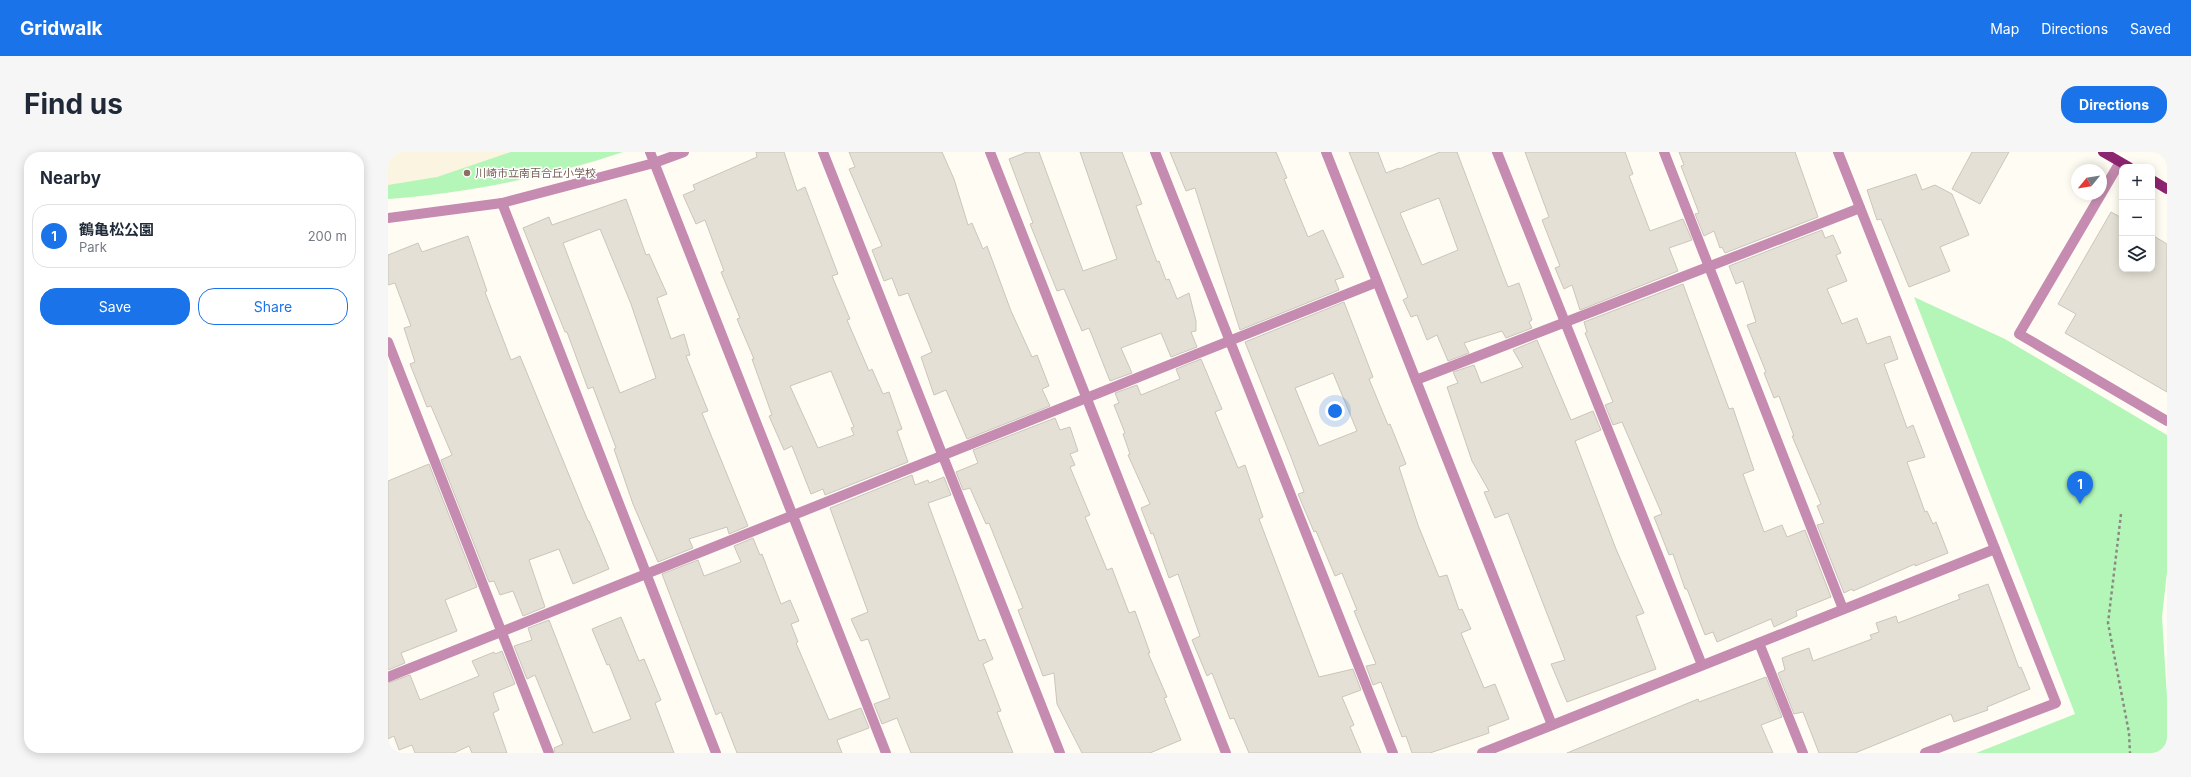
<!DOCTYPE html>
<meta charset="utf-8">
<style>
body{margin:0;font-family:Inter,"Noto Sans JP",sans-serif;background:#f6f6f7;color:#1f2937}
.controls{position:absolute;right:12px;top:12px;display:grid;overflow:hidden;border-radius:8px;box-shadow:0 2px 10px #0003}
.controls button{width:36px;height:36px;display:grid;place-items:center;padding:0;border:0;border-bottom:1px solid #e0e1e3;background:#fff;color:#1f2937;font:20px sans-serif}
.compass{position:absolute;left:1683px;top:12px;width:36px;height:36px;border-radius:50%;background:#fff;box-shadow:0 2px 10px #0003;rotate:240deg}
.you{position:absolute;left:947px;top:259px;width:14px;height:14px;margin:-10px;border:3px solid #fff;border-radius:50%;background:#1a73e8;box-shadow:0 0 0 6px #1a73e833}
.badge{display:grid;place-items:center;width:26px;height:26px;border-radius:50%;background:#1a73e8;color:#fff;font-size:13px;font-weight:700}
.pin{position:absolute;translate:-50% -33px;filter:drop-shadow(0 1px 2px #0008)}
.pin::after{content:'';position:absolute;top:21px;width:14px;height:12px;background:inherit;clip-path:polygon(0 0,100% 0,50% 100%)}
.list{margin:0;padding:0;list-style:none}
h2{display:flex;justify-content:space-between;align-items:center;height:52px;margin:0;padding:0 16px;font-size:17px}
h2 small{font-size:13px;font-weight:400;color:#747a83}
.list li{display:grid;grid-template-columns:26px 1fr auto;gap:12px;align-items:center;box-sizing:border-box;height:64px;margin:0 8px 8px;padding:0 8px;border:1px solid #e0e1e3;border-radius:16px}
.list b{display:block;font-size:15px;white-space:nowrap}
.list p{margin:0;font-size:13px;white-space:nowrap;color:#747a83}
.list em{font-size:13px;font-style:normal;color:#747a83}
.actions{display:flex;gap:8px;padding:12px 16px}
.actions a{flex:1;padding:9px 0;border:1px solid #1a73e8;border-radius:16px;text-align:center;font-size:14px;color:#1a73e8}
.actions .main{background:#1a73e8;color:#fff}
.icon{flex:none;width:22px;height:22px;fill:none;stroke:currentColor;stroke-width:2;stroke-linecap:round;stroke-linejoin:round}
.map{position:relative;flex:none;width:1779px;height:601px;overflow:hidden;border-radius:16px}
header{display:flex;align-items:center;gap:24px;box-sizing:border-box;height:56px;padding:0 20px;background:#1a73e8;color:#fff}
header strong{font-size:19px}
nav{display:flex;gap:22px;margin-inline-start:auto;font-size:14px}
.intro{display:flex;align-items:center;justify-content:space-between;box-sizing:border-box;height:96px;padding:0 24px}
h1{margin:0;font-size:28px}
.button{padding:10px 18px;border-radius:16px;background:#1a73e8;color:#fff;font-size:14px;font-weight:700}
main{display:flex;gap:24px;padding:0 24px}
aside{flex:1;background:#fff;border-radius:16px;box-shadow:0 2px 10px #0003}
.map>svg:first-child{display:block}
.built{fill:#fbf4e1}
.green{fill:#b3f6b8}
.building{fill:#e4e0d5;stroke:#cac6bb;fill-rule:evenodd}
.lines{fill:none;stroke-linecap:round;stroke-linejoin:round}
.path{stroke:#8b8983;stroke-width:2.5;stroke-dasharray:3 3;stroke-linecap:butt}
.minor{stroke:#c58bb0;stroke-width:10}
.tertiary{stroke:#c58bb0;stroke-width:10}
.primary{stroke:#8c2470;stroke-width:10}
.education-dot{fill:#8d6e63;stroke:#fff;stroke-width:1.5}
.labels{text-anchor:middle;stroke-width:3;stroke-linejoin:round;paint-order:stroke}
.education-label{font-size:11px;fill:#785e54;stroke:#fff;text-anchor:start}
</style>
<header>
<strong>Gridwalk</strong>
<nav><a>Map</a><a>Directions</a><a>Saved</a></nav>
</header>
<div class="intro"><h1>Find us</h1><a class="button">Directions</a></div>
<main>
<aside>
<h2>Nearby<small></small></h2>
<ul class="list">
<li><span class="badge">1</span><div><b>鶴亀松公園</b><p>Park</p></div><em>200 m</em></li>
</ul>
<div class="actions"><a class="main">Save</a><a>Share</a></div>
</aside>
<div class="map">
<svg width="1779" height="601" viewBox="0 0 1779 601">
<rect width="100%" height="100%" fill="#fffcf3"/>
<!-- built -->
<polygon class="built" points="0,0 235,0 195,13 122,29 34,44 0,47"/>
<!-- green -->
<g class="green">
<path d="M 123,0 L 235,0 C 160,25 79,41 0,47 L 0,33 L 49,25 Z"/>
<polygon points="1526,145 1617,187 1779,283 1779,420 1774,465 1779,545 1779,601 1588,601 1687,562"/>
</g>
<!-- building -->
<g class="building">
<path d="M 368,0 L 396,0 L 409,39 L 417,35 L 450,122 L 444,124 L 462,167 L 459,168 L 481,219 L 484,217 L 495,242 L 501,240 L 514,277 L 509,279 L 520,310 L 437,343 L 435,337 L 423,342 L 404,294 L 396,298 L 381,264 L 384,263 L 364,207 L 366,207 L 349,167 L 352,166 L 333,120 L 336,119 L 317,68 L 308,72 L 295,43 L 307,38 L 305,33 L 369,5 ZM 443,219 L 466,275 L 463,276 L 466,283 L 430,296 L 402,234 Z"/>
<polygon points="461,0 554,0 566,27 580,73 584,71 595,97 599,94 623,159 644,205 649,203 661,234 654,237 662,254 579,287 558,238 546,243 533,205 544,200 520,141 511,144 504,126 496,129 484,98 494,94 461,17 467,15"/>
<polygon points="639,0 651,0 695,119 729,107 692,0 734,0 754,52 748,54 769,110 771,109 778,128 781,127 789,147 801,141 808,169 808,179 803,180 809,195 783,205 773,181 733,196 744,221 722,229 701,176 694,179 676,137 669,139 642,72 645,71 621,7"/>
<polygon points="782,0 888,0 899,26 896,27 920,85 935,78 956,125 947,128 951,138 852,178 807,36 798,39"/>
<path d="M 961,0 L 990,0 L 998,21 L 1011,16 L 1011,17 L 1052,0 L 1069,0 L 1120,135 L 1131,131 L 1144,168 L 1141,170 L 1144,176 L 1118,186 L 1114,179 L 1076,191 L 1081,201 L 1060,209 L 1049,183 L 1039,188 L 1029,163 L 1023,165 L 1015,148 L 1020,145 ZM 1051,46 L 1070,98 L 1034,113 L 1012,61 Z"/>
<polygon points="1137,0 1237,0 1245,22 1241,24 1262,79 1295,67 1304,88 1281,96 1290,119 1192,158 1184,133 1176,137 1167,116 1172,114 1154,68 1161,65"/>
<polygon points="1291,0 1407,0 1430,65 1337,101 1334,95 1332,96 1326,79 1316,84 1307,62 1311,61 1293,14 1296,13"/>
<polygon points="1584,0 1621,0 1592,52 1564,37"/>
<polygon points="1528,22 1534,38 1547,33 1564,42 1581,83 1552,95 1562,119 1521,135 1493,67 1489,68 1479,38"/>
<path d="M 238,47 L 258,103 L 261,102 L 279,142 L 269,146 L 283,187 L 296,182 L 302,203 L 298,204 L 320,259 L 314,261 L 360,374 L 341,382 L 339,375 L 301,387 L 305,396 L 270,410 L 245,352 L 226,297 L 228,296 L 205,235 L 200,237 L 179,180 L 177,180 L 135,76 L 161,65 L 164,73 ZM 212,77 L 243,152 L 268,226 L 232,241 L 175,91 Z"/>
<polygon points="1723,60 1734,66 1734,117 1764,117 1764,83 1779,92 1779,240 1677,181 1688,162 1670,152"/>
<polygon points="1434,78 1437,86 1445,83 1453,101 1448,103 1459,129 1439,137 1454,172 1469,166 1479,192 1502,184 1510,207 1496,212 1519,276 1525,273 1537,305 1519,310 1537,360 1539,359 1545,372 1548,370 1560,401 1527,414 1527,412 1465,439 1464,437 1456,441 1429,373 1436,371 1429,354 1433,352 1404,284 1406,284 1391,244 1386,246 1376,221 1378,220 1359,173 1368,170 1355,129 1348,132 1341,114"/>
<polygon points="80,84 99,139 97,140 123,208 132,204 200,369 201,369 221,417 185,432 171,397 141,408 157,455 135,464 125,439 112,443 106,429 101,430 53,308 64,303 43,254 39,255 22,212 27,210 16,176 23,174 7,131 0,133 0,103 30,91 34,100"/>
<polygon points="1295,132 1341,257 1345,256 1366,318 1355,322 1376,380 1394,373 1399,385 1417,378 1443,445 1408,459 1409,464 1386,475 1383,467 1329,490 1325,480 1317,483 1299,437 1297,437 1285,402 1281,403 1266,365 1274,362 1234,270 1225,273 1217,253 1225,250 1197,181 1199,180 1196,170"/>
<path d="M 956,150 L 985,225 L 981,227 L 1000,273 L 1002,272 L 1018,312 L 1011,315 L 1030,373 L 1051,425 L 1059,423 L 1071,458 L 1074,457 L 1083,477 L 1073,481 L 1096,536 L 1107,532 L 1121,567 L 1100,575 L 1101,581 L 1042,601 L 1024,601 L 1018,584 L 1014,585 L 993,530 L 985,533 L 978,514 L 988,512 L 966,459 L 969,458 L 954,421 L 947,424 L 928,379 L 926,380 L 910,342 L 916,340 L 903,305 L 857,190 ZM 945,221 L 969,279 L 931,294 L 907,236 Z"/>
<polygon points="1149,188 1183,268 1205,259 1213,278 1187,289 1228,397 1256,461 1248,464 1268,517 1179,550 1163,512 1177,508 1120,361 1107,366 1096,340 1101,339 1084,309 1059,235 1070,231 1065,220 1086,213 1093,231 1135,215 1125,198"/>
<polygon points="813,207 834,257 827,260 850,316 857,313 875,365 871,367 931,525 965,517 973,538 954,545 966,573 962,575 973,601 861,601 846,566 842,567 824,521 819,524 804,488 812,484 790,422 781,426 765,381 763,382 753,356 762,352 740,303 742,302 735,282 737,281 726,253 731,251 727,241 749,233 753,243 792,227 788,217"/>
<polygon points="667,266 672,278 682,275 690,299 682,302 687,313 682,315 702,363 697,365 719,418 724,416 741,461 747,459 762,501 760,501 779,545 776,546 793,588 762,601 694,601 669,552 666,521 655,524 630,458 635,456 601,371 598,372 582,336 575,338 568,320 590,311 585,298"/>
<polygon points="41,312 89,435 57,448 69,479 13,501 17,511 0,518 0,329"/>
<polygon points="524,323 527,333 540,328 541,331 556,325 563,343 540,351 591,489 597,487 605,507 595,512 613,559 609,560 625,601 523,601 509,566 494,572 486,552 502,546 480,487 473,489 463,467 480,460 442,356"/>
<polygon points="365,386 372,403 374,402 393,452 402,448 411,469 403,472 410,490 408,491 441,568 473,556 481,576 449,588 454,601 349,601 333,560 328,563 274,422 310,408 316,424 353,410 346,394"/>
<polygon points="1600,432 1631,516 1633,515 1642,537 1599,555 1600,558 1566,570 1563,562 1467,601 1431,601 1415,560 1406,562 1390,521 1397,518 1394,506 1421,496 1425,509 1484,487 1482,483 1491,480 1488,471 1508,464 1510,471 1572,447 1570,443"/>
<polygon points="233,465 251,509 256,507 273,548 267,551 286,601 167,601 166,596 175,592 147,523 139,527 126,494 144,488 140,476 161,468 205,581 243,567 221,512 219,513 204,477"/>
<polygon points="114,499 127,532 105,541 111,558 105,561 119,601 84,601 81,594 66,601 27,601 24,593 11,598 6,584 0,587 0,531 22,523 32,548 91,524 84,509 106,500 107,502"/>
<polygon points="1378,525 1394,565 1373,573 1385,601 1179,601 1310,547 1311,550"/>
</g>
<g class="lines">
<!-- path -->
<polyline class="path" points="1733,362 1720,471 1741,581 1742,601"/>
<!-- minor -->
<g class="minor">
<polyline points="262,0 498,601"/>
<polyline points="435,0 672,601"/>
<polyline points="602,0 838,601"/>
<polyline points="767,0 1005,601"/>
<polyline points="938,0 1164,573"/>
<polyline points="1109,0 1314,513"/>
<polyline points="1276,0 1455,457"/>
<polyline points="1450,0 1668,551 1537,601"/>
<polyline points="1732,10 1631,182 1779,269"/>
<polyline points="114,51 328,601"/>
<polyline points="0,190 161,601"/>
<polyline points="1028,228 1472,56"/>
<polyline points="1371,491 1415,601"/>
<polyline points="0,525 989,130"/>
<polyline points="1094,601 1607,397"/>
</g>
<!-- tertiary -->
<polyline class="tertiary" points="0,66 114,51 266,11 296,0"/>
<!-- primary -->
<g class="primary">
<polyline points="1715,0 1741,15"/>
<polyline points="1764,28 1779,37"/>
</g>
</g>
<!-- markers -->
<circle class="education-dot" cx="79" cy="21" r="4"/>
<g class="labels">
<!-- education labels -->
<g class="education-label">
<text x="87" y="25">川崎市立南百合丘小学校</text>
</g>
</g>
</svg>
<div class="controls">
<button>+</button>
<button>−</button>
<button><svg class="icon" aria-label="layers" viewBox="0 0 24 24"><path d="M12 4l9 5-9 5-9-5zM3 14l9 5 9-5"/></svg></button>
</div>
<svg class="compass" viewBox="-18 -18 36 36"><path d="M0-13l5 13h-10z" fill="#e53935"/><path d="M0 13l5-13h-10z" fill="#747a83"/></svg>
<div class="you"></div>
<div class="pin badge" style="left:1692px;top:352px">1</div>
</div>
</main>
